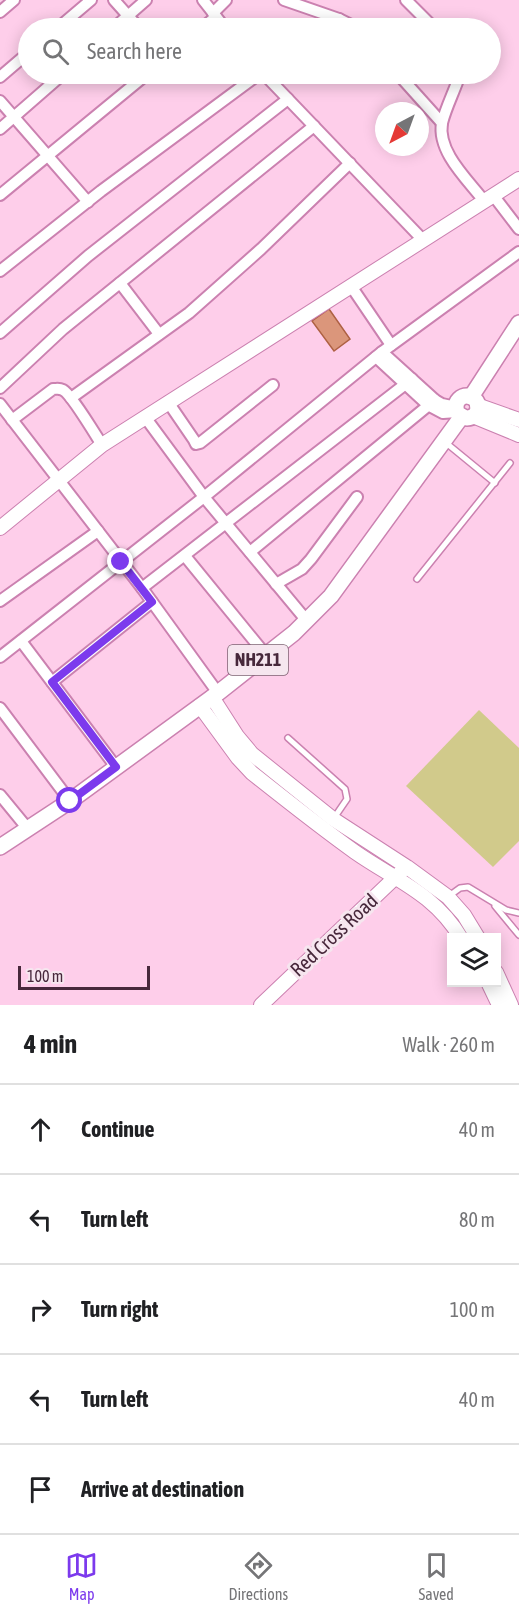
<!DOCTYPE html>
<meta charset="utf-8">
<style>
body{margin:0;font-family:"Asap Condensed",sans-serif;background:#f2f2f2;color:#202124}
.controls{position:absolute;right:18px;bottom:18px;display:grid;overflow:hidden;border-radius:0px;box-shadow:0 3px 15px #0003}
.controls button{width:54px;height:54px;display:grid;place-items:center;padding:0;border:0;border-bottom:2px solid #e0e0e0;background:#fff;color:#202124;font:30px sans-serif}
.compass{position:absolute;left:375px;top:102px;width:54px;height:54px;border-radius:50%;background:#fff;box-shadow:0 3px 15px #0003;rotate:221deg}
.scale{position:absolute;left:18px;bottom:15px;width:132px;box-sizing:border-box;padding-left:6px;border:3px solid #47283b;border-top:0;font-size:16px;line-height:21px;white-space:nowrap;color:#47283b;-webkit-text-stroke:4px #f6e6ef;paint-order:stroke}
.stop{position:absolute;width:18px;height:18px;margin:-14px;border:4px solid #7c3aed;border-radius:50%;background:#fff}
.stop.end{background:#7c3aed;border-color:#fff;box-shadow:0 2px 6px #0008}
.list{margin:0;padding:0;list-style:none}
h2{display:flex;justify-content:space-between;align-items:center;height:78px;margin:0;padding:0 24px;font-size:26px}
h2 small{font-size:20px;font-weight:400;color:#757577}
.list li{display:grid;grid-template-columns:39px 1fr auto;gap:18px;align-items:center;box-sizing:border-box;height:90px;padding:0 24px;border-top:2px solid #e0e0e0}
.list b{display:block;font-size:22px;white-space:nowrap}
.list em{font-size:20px;font-style:normal;color:#757577}
.icon{flex:none;width:33px;height:33px;fill:none;stroke:currentColor;stroke-width:2;stroke-linecap:round;stroke-linejoin:round}
.map{position:relative;flex:none;width:519px;height:1005px;overflow:hidden}
.search{position:absolute;background:#fff;box-shadow:0 3px 15px #0003;left:18px;right:18px;top:18px;height:66px;display:flex;align-items:center;gap:15px;box-sizing:border-box;padding:0 21px;border-radius:33px;color:#757577;font-size:22px}
.sheet{height:528px;background:#fff}
nav{display:flex;justify-content:space-around;align-items:center;box-sizing:border-box;height:84px;border-top:2px solid #e0e0e0;background:#fff;font-size:16px;color:#757577}
nav a{display:grid;justify-items:center;gap:3px}
nav .on{color:#7c3aed}
.map>svg:first-child{display:block}
.green{fill:#d1ca8b}
.building{fill:#db967b;stroke:#ae6143;stroke-width:1.5}
.lines{fill:none;stroke-linecap:round;stroke-linejoin:round}
.lane-casing{stroke:#cb81b0;stroke-width:8}
.street-casing{stroke:#cb81b0;stroke-width:14}
.secondary-casing{stroke:#cb81b0;stroke-width:16}
.primary-casing{stroke:#cb81b0;stroke-width:18}
.lane{stroke:#fff;stroke-width:5}
.street{stroke:#fff;stroke-width:10}
.secondary{stroke:#fff;stroke-width:14}
.primary{stroke:#fff;stroke-width:15}
.route{stroke:#7c3aed;stroke-width:8}
.labels{text-anchor:middle;stroke-width:6;stroke-linejoin:round;paint-order:stroke}
.shield{fill:#f6e6ef;stroke:#7c6171;stroke-width:1.5}
.shield-label{font-size:18px;font-weight:bold;fill:#47283b}
.street-label{font-size:20px;fill:#47283b;stroke:#f6e6ef}
</style>
<div class="map">
<svg width="519" height="1005" viewBox="0 0 519 1005">
<rect width="100%" height="100%" fill="#feceea"/>
<!-- green -->
<polygon class="green" points="479,710 519,748 519,841 493,867 406,786"/>
<!-- building -->
<polygon class="building" points="329,309 350,339 334,351 312,321"/>
<g class="lines">
<defs>
<g id="lane">
<polyline points="445,442 495,483"/>
<polyline points="417,579 510,463"/>
<polyline points="288,738 345,789 347,799 334,818"/>
<polyline points="449,896 460,888 468,887 506,910 519,913"/>
<polyline points="495,906 519,935"/>
</g>
<g id="street">
<polyline points="114,0 139,28"/>
<polyline points="203,0 225,28"/>
<polyline points="284,0 339,19 357,28"/>
<polyline points="406,0 434,28"/>
<polyline points="0,12 14,0"/>
<polyline points="213,13 226,0"/>
<polyline points="58,28 91,0"/>
<polyline points="114,28 146,0"/>
<polyline points="202,28 216,17"/>
<polyline points="328,28 339,19"/>
<polyline points="264,74 423,240"/>
<polyline points="398,74 442,123"/>
<path d="M 460,74 C 455,90 446,107 442,123 C 437,152 468,180 484,201"/>
<polyline points="0,77 28,53"/>
<polyline points="0,101 88,202"/>
<polyline points="0,129 63,74"/>
<polyline points="0,195 147,74"/>
<polyline points="493,195 519,229"/>
<polyline points="0,271 101,191 259,74"/>
<polyline points="120,283 159,334"/>
<polyline points="351,286 391,345"/>
<polyline points="0,333 88,256 288,99"/>
<polyline points="382,352 435,400 442,404 456,407"/>
<polyline points="376,357 428,405 443,413 457,412"/>
<polyline points="0,388 63,329 314,126"/>
<polyline points="71,398 189,313 261,249 350,163"/>
<polyline points="168,402 194,440 196,444 200,443 273,385"/>
<polyline points="0,404 142,588 218,693"/>
<polyline points="145,417 204,497 307,621"/>
<path d="M 12,420 L 53,389 C 57,389 59,388 63,390 C 71,394 95,434 102,445"/>
<polyline points="250,552 435,400"/>
<polyline points="185,556 265,654"/>
<polyline points="276,584 302,569 311,559 357,497"/>
<polyline points="142,588 412,379"/>
<polyline points="0,601 98,531"/>
<polyline points="21,641 116,767"/>
<polyline points="0,657 204,497 382,352 519,252"/>
<polyline points="52,682 152,602"/>
<polyline points="0,708 70,801"/>
<polyline points="0,795 28,829"/>
</g>
<g id="secondary">
<polyline points="477,405 519,420"/>
<polyline points="473,416 519,435"/>
<polyline points="0,528 102,445 519,179"/>
<polyline points="212,697 237,736 252,754 333,819 407,867 448,897 464,915 478,938"/>
<path d="M 200,706 L 238,758 L 252,773 C 286,800 320,827 355,852 C 395,880 434,893 461,938"/>
<polyline points="496,972 511,1005"/>
<polyline points="488,982 499,1005"/>
<polyline points="261,1005 401,872"/>
</g>
<g id="primary">
<circle cx="467" cy="407" r="11"/>
<polyline points="471,397 519,323"/>
<polyline points="0,847 70,801 218,693 294,633 331,596 462,416"/>
</g>
</defs>
<!-- lane casing -->
<use href="#lane" class="lane-casing"/>
<!-- street casing -->
<use href="#street" class="street-casing"/>
<!-- secondary casing -->
<use href="#secondary" class="secondary-casing"/>
<!-- primary casing -->
<use href="#primary" class="primary-casing"/>
<!-- lane -->
<use href="#lane" class="lane"/>
<!-- street -->
<use href="#street" class="street"/>
<!-- secondary -->
<use href="#secondary" class="secondary"/>
<!-- primary -->
<use href="#primary" class="primary"/>
</g>
<g class="lines">
<!-- route -->
<polyline class="route" points="70,801 116,767 52,682 152,602 121,562"/>
</g>
<g class="labels">
<!-- shield labels -->
<rect class="shield" x="228" y="645" width="60" height="30" rx="4.5"/>
<g class="shield-label">
<text x="258" y="666">NH211</text>
</g>
<!-- street labels -->
<g class="street-label">
<text transform="translate(334 935) rotate(-43)" y="7">Red Cross Road</text>
</g>
</g>
</svg>
<div class="controls">
<button><svg class="icon" aria-label="layers" viewBox="0 0 24 24"><path d="M12 4l9 5-9 5-9-5zM3 14l9 5 9-5"/></svg></button>
</div>
<svg class="compass" viewBox="-18 -18 36 36"><path d="M0-13l5 13h-10z" fill="#e53935"/><path d="M0 13l5-13h-10z" fill="#757577"/></svg>
<div class="scale">100 m</div>
<div class="stop" style="left:70px;top:801px"></div>
<div class="stop end" style="left:121px;top:562px"></div>
<div class="search"><svg class="icon" aria-label="search" viewBox="0 0 24 24"><circle cx="10" cy="10" r="6"/><path d="M15 15l6 6"/></svg>Search here</div>
</div>
<section class="sheet">
<h2>4 min<small>Walk · 260 m</small></h2>
<ul class="list">
<li><svg class="icon" aria-label="ahead" viewBox="0 0 24 24"><path d="M12 20V5M6 11l6-6 6 6"/></svg><div><b>Continue</b></div><em>40 m</em></li>
<li><svg class="icon" aria-label="left" viewBox="0 0 24 24"><path d="M17 20v-9H6M10 6l-5 5 5 5"/></svg><div><b>Turn left</b></div><em>80 m</em></li>
<li><svg class="icon" aria-label="right" viewBox="0 0 24 24"><path d="M7 20v-9h11M14 6l5 5-5 5"/></svg><div><b>Turn right</b></div><em>100 m</em></li>
<li><svg class="icon" aria-label="left" viewBox="0 0 24 24"><path d="M17 20v-9H6M10 6l-5 5 5 5"/></svg><div><b>Turn left</b></div><em>40 m</em></li>
<li><svg class="icon" aria-label="arrive" viewBox="0 0 24 24"><path d="M6 21V4h12l-3 4 3 4H6"/></svg><div><b>Arrive at destination</b></div></li>
</ul>
</section>
<nav>
<a class="on"><svg class="icon" aria-label="map" viewBox="0 0 24 24"><path d="M3 6l6-2 6 2 6-2v14l-6 2-6-2-6 2zM9 4v14M15 6v14"/></svg>Map</a>
<a><svg class="icon" aria-label="directions" viewBox="0 0 24 24"><path d="M12 3l9 9-9 9-9-9zM9 14v-3h6M13 9l2 2-2 2"/></svg>Directions</a>
<a><svg class="icon" aria-label="saved" viewBox="0 0 24 24"><path d="M7 4h10v16l-5-4-5 4z"/></svg>Saved</a>
</nav>
